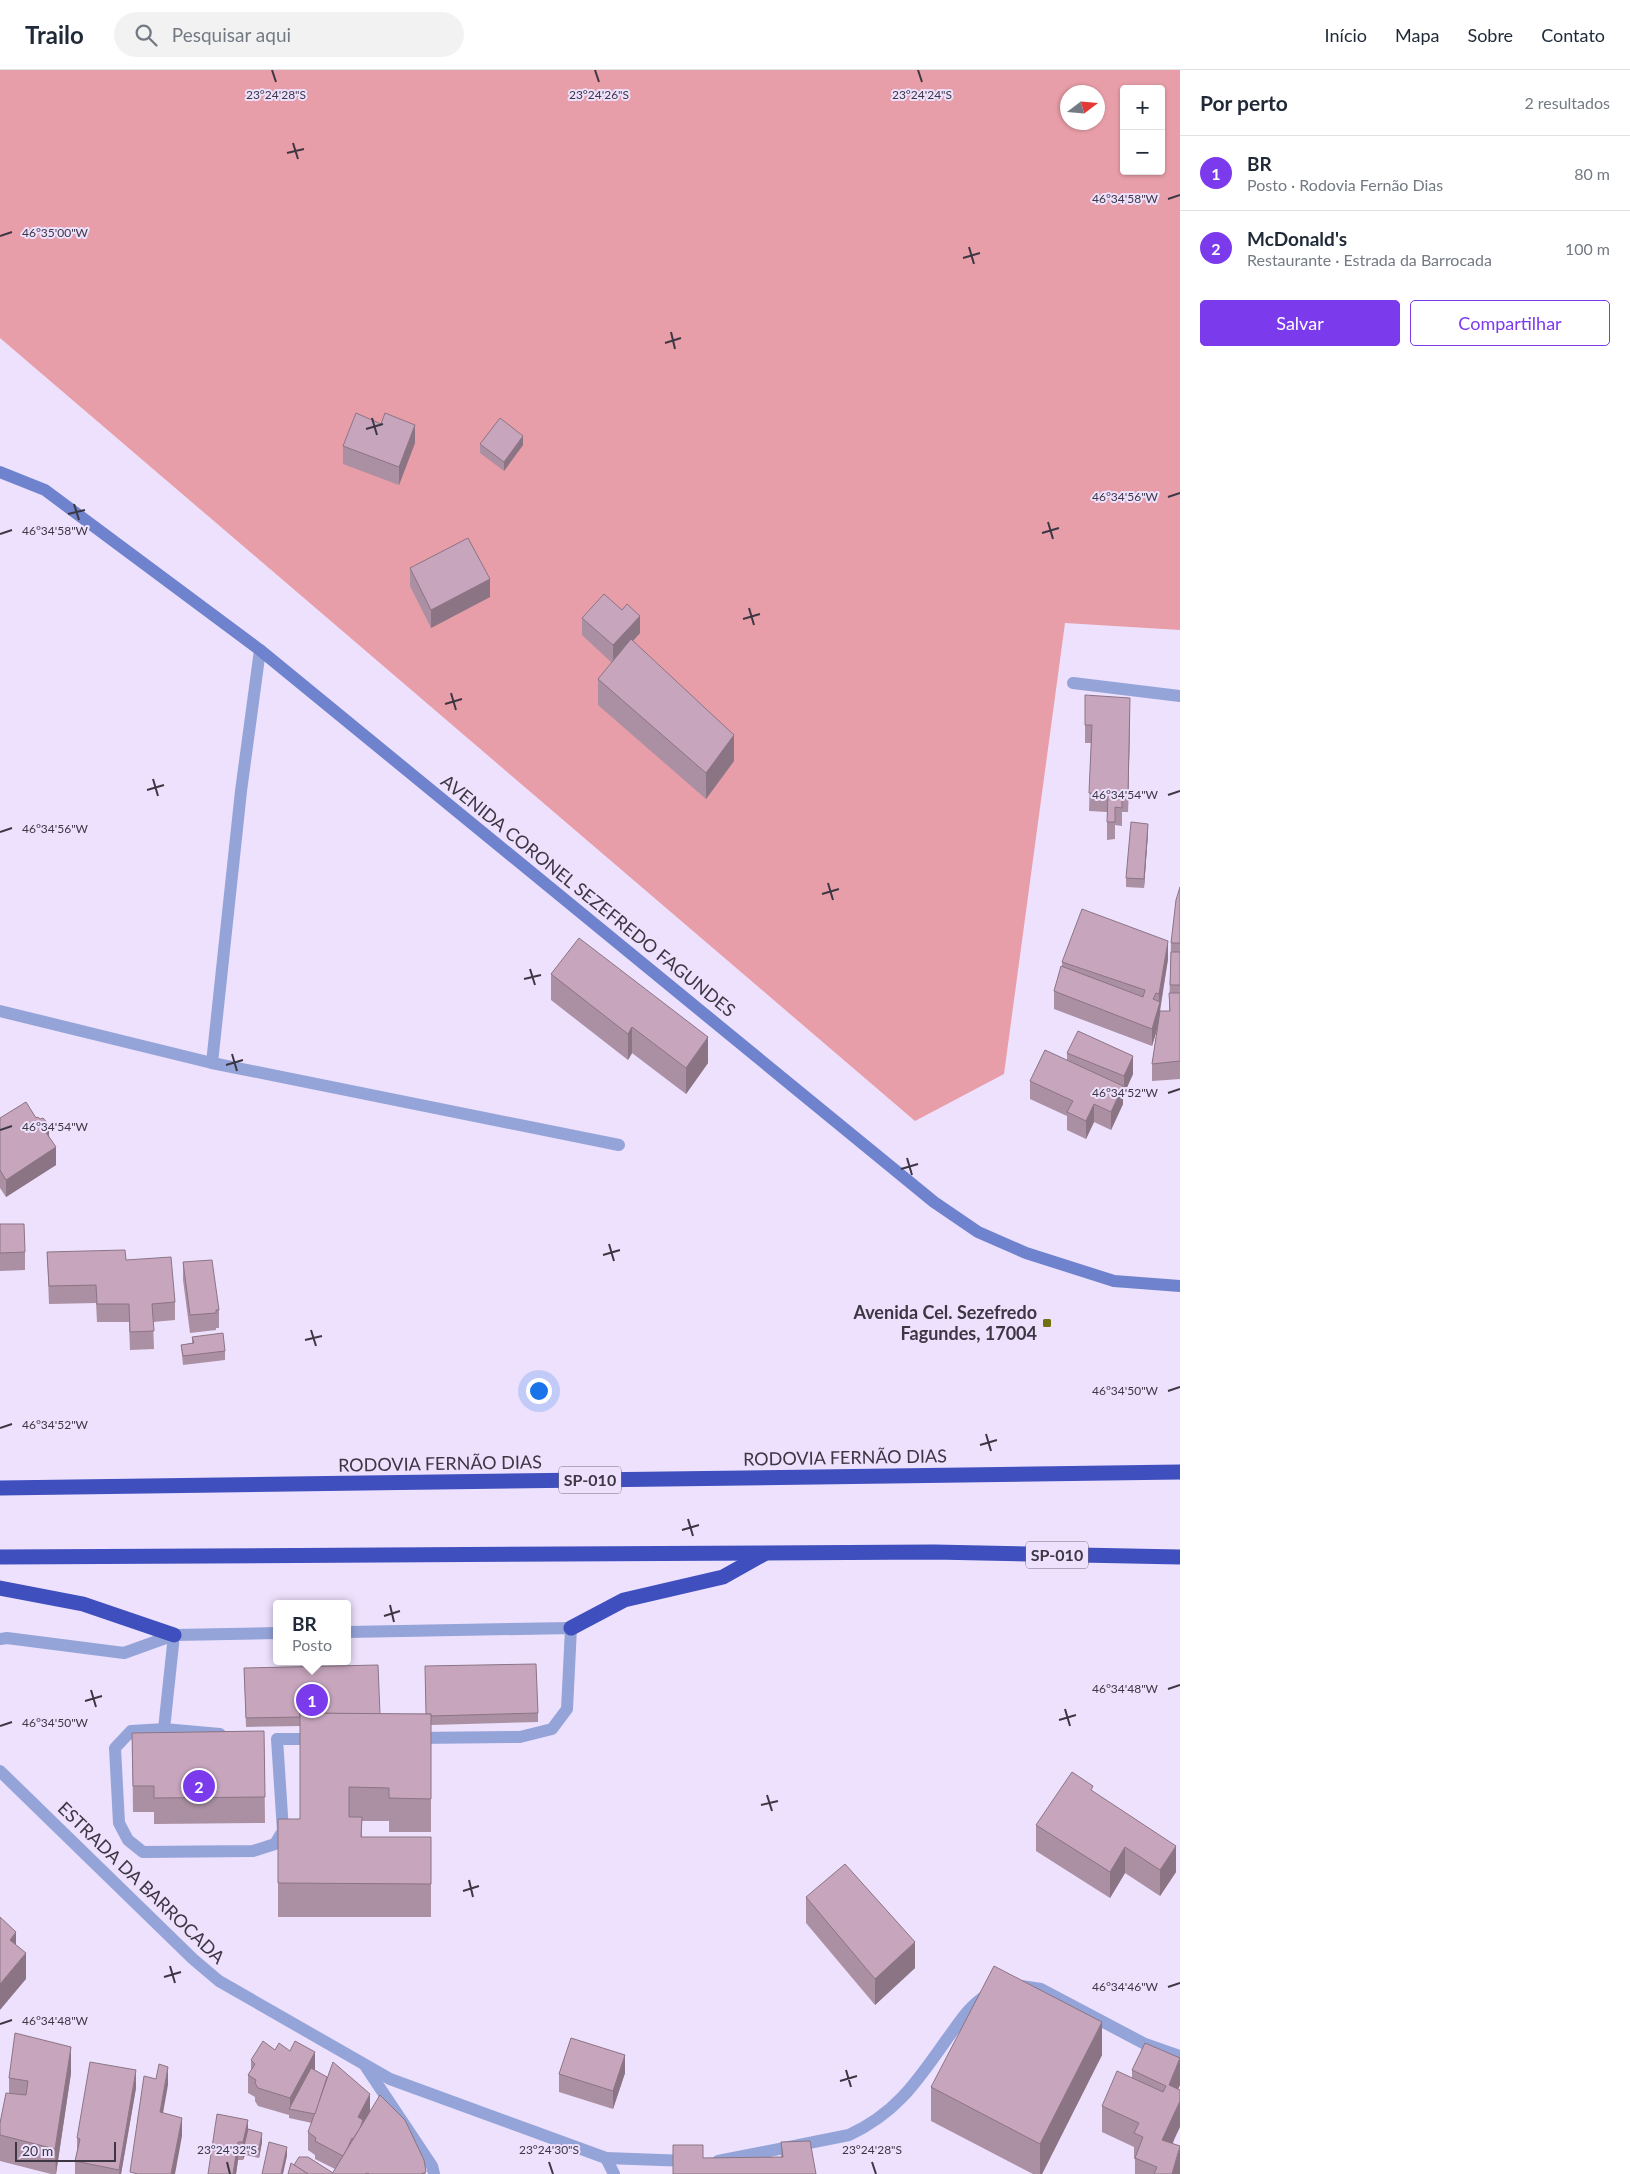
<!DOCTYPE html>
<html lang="pt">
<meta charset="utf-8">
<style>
body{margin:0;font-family:Lato,sans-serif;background:#f2f2f3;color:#1f2937}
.controls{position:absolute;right:15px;top:15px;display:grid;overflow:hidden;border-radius:5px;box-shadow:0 1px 4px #0004}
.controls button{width:45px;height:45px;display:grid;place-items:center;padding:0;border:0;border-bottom:1px solid #e0e1e3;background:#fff;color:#1f2937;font:25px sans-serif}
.compass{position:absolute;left:1060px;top:15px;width:45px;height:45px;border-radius:50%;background:#fff;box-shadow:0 1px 4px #0004;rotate:74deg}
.scale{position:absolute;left:15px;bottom:12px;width:101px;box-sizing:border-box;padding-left:5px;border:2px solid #3d3744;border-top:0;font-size:14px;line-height:18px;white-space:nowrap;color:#3d3744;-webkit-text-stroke:4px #ede1fd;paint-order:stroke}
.you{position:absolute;left:538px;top:1320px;width:18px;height:18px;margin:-12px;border:4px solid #fff;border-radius:50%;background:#1a73e8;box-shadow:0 0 0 8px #1a73e833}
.badge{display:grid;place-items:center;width:32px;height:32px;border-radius:50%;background:#7c3aed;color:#fff;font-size:16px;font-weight:700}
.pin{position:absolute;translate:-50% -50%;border:2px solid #fff;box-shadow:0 1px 5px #0006}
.popup{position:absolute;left:273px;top:1530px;width:78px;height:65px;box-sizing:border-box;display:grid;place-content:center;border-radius:5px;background:#fff;filter:drop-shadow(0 1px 4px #0005);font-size:16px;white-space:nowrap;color:#747a83}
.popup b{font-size:19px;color:#1f2937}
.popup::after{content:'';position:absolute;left:50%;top:100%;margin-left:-10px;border:10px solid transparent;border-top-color:#fff}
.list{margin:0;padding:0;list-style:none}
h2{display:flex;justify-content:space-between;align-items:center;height:65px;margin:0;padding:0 20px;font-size:21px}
h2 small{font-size:16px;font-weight:400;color:#747a83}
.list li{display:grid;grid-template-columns:32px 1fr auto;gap:15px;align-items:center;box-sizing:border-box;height:75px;padding:0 20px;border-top:1px solid #e0e1e3}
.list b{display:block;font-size:19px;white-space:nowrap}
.list p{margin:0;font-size:16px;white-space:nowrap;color:#747a83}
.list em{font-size:16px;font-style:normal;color:#747a83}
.actions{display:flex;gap:10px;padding:15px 20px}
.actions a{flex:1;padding:11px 0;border:1px solid #7c3aed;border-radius:5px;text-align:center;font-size:18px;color:#7c3aed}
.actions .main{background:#7c3aed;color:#fff}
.icon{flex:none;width:28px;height:28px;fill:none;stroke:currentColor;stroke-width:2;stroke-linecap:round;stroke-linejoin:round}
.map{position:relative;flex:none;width:1180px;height:2104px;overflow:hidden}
header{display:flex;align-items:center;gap:30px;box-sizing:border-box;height:70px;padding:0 25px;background:#fff;border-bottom:1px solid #e0e1e3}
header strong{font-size:24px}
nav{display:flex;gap:28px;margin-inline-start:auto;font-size:18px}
.search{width:350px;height:45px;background:#f2f2f3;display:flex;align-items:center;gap:12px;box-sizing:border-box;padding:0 18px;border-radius:28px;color:#747a83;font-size:19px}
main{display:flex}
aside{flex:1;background:#fff}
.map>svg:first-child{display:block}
.green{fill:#e89ea8;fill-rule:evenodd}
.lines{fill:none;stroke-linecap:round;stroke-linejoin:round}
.lane{stroke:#95a4d8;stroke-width:12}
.street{stroke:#95a4d8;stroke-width:12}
.secondary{stroke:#6f82ce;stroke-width:12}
.highway{stroke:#3f4fbd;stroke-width:15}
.wall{fill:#ab8fa3}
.shaded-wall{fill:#8b7484}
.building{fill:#c7a6bd;stroke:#8b7484}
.ticks{fill:none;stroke:#3d3744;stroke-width:2}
.poi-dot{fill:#716f10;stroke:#ede1fd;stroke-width:2}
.labels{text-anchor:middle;stroke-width:4;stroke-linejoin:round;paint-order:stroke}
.shield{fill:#ede1fd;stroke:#726a7c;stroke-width:1}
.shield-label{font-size:16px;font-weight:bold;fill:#3d3744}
.street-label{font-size:18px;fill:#3d3744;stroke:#ede1fd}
.poi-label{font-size:18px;font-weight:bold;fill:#3d3744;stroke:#ede1fd;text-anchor:end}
.ticks-label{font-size:12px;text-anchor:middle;fill:#3d3744;stroke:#ede1fd;stroke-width:4;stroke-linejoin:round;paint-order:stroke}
</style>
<header>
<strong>Trailo</strong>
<div class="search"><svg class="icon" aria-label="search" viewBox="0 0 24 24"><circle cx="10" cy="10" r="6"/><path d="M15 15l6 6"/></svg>Pesquisar aqui</div>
<nav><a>Início</a><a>Mapa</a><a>Sobre</a><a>Contato</a></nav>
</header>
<main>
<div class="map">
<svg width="1180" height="2104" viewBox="0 0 1180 2104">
<rect width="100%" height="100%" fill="#ede1fd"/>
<!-- green -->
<path class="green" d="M 0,0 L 1180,0 L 1180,560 L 1065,553 L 1004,1004 L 915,1051 L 0,268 ZM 1124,19 L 1161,19 L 1161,101 L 1124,101 ZM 1068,22 L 1098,22 L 1098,52 L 1068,52 Z"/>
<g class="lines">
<!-- lane -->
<g class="lane">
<polyline points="0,941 212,993 619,1075"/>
<polyline points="212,993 241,721 260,580"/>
<polyline points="347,1562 571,1558 567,1639 552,1659 520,1667 416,1668"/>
<polyline points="277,1563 174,1565 164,1659 131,1661 115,1678 119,1753 128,1770 143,1782 253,1781 275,1774 283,1761 277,1669 316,1669"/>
<polyline points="164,1659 220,1664"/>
</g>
<!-- street -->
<g class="street">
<polyline points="1073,613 1180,626"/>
<polyline points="0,1569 7,1568 124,1583 174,1565"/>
<polyline points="0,1701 193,1889 219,1911 390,2009 606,2088 614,2104"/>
<polyline points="1021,1916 1041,1919 1145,1974 1180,1986"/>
<polyline points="366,1997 432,2096 434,2104"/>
<polyline points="606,2088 688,2091"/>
<path d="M 718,2091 L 849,2065 C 897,2043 918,2010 947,1969 C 961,1950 968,1937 988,1924"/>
</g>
<!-- secondary -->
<polyline class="secondary" points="0,402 45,420 260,580 934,1132 978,1162 1026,1183 1114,1211 1180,1216"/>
<!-- highway -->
<g class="highway">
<polyline points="0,1418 1180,1402"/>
<polyline points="0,1487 934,1482 1180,1487"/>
<polyline points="0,1518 83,1534 174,1565"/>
<polyline points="571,1558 624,1530 723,1507 764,1484"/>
</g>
</g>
<!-- wall -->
<g class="wall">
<polygon points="415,373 399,415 343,394 343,376"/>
<polygon points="480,374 523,375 504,401 480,383"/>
<polygon points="410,498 490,527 431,558 410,516"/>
<polygon points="582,548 640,563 633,571 734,691 706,729 598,635 598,609 612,593 582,565"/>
<polygon points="1085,625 1130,646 1128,742 1122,742 1122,756 1115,755 1115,769 1107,770 1107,742 1089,741 1091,673 1085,673"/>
<polygon points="1148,763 1144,818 1126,817 1126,808"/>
<polygon points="1180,817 1180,1009 1152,1011 1152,994 1157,959 1152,976 1054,939 1054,921 1062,896 1062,892 1168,889 1160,942 1169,941 1171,873"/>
<polygon points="551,904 708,993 686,1024 632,983 628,990 551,930"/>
<polygon points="1067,983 1133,1004 1124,1024 1123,1023 1123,1034 1111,1060 1094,1052 1086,1069 1067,1060 1067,1046 1030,1029 1030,1011 1067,990"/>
<polygon points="0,1048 49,1066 56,1095 6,1127 0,1118"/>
<polygon points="0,1154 25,1182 25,1200 0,1201"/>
<polygon points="47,1182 126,1190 175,1232 175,1250 153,1252 154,1279 130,1280 129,1252 97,1252 96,1233 49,1234"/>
<polygon points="183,1192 219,1240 219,1258 216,1258 216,1260 190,1263 183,1210"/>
<polygon points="192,1267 225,1281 225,1290 183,1295 181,1275 192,1273"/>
<polygon points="244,1598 380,1644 538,1643 538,1652 431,1655 431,1762 389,1762 389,1751 362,1751 362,1767 431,1767 431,1847 278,1847 278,1749 300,1749 300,1656 246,1657"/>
<polygon points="264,1661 265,1753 154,1754 154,1742 133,1742 132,1663"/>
<polygon points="1093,1722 1176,1802 1160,1826 1125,1803 1110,1828 1036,1781 1036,1755"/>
<polygon points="806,1827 915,1898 875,1935 806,1853"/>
<polygon points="275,1980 315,2000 370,2041 426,2104 288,2104 294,2095 333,2103 335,2099 315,2089 315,2085 308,2080 308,2062 312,2053 289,2048 289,2045 258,2036 255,2031 255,2027 248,2023 248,2005 251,2000 251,1990"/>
<polygon points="1102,1985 1042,2104 1033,2104 931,2051 931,2017"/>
<polygon points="1180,1988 1180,2015 1178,2019 1173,2074 1180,2104 1135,2104 1135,2089 1134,2089 1134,2077 1102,2062 1102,2036 1132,2008 1132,2000"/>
<polygon points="71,2003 56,2104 51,2104 0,2091 0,2053 9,2024 9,2008"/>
<polygon points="625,2003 613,2039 559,2022 559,2004"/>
<polygon points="136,2018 121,2104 75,2104 75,2091 77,2082 77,2068"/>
<polygon points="248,2059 262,2072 259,2088 245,2085 243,2090 238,2090 236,2104 208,2104"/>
<polygon points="781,2072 816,2104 673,2104 673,2075 703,2088 781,2087"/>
</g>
<!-- shaded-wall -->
<g class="shaded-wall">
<polygon points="415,355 415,373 399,415 399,397"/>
<polygon points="523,366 523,375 504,401 504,392"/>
<polygon points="490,509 490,527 431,558 431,540"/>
<polygon points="640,546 640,563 613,593 613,575"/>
<polygon points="1130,628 1130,646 1128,742 1128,724"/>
<polygon points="734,665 734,691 706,729 706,703"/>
<polygon points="1148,754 1148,763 1144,818 1144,809"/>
<polygon points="1168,871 1168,889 1160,938 1160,950 1152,976 1152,959 1159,933 1159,924"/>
<polygon points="632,957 632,983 628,990 628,964"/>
<polygon points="708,967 708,993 686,1024 686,998"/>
<polygon points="1133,986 1133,1004 1124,1024 1124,1006"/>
<polygon points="1123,1016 1123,1034 1111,1060 1111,1042"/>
<polygon points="1094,1034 1094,1052 1086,1069 1086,1051"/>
<polygon points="49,1055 49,1072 43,1058"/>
<polygon points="56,1077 56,1095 6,1127 6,1110"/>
<polygon points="1176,1776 1176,1802 1160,1826 1160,1800"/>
<polygon points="1125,1777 1125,1803 1110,1828 1110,1802"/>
<polygon points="16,1862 16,1888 10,1870"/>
<polygon points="915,1872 915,1898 875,1935 875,1909"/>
<polygon points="26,1883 26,1909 0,1940 0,1914"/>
<polygon points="1102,1952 1102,1985 1042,2104 1040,2104 1040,2074"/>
<polygon points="71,1977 71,2003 56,2104 55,2079"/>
<polygon points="315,1982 315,2000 290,2039 290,2028"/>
<polygon points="625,1985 625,2003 613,2039 613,2021"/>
<polygon points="1180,1989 1180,2015 1169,2041 1169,2015"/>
<polygon points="168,1997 168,2015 160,2060 160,2042"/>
<polygon points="136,2000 136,2018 121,2104 119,2104"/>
<polygon points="370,2024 370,2042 363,2055 358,2047"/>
<polygon points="1180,2031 1180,2057 1162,2096 1162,2070"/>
<polygon points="182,2048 182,2066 175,2104 171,2104"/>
<polygon points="248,2050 248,2068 244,2076 245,2085 243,2090 243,2072"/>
<polygon points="262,2063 262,2072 259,2088 259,2079"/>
<polygon points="238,2072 238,2090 236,2104 233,2104"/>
<polygon points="287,2077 287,2086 283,2104 281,2104"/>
<polygon points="1180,2077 1180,2104 1172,2104"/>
</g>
<!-- building -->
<g class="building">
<polygon points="356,343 381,354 385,343 415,355 399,397 343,376"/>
<polygon points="500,348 523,366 504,392 480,374"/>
<polygon points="468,468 490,509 431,540 410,498"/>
<polygon points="604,524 622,540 627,534 640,546 613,575 582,548"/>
<polygon points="631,569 734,665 706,703 598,609"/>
<polygon points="1085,625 1130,628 1128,724 1122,724 1122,738 1115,737 1115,752 1107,752 1108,725 1089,723 1092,655 1085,655"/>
<polygon points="1131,752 1148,754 1144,809 1126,808"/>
<polygon points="1180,817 1180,873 1171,873 1176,830"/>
<polygon points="1082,839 1168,871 1159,924 1156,923 1153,929 1160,932 1152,959 1054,921 1061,896 1143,927 1145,920 1062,892"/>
<polygon points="579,868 708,967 686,998 632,957 628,964 551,904"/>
<polygon points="1171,882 1180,882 1180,915 1170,915"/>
<polygon points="1169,923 1180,923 1180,991 1152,994 1160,941 1170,941"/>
<polygon points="1078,961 1133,986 1124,1006 1067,983"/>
<polygon points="1045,980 1123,1016 1111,1042 1094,1034 1086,1051 1067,1042 1073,1031 1030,1011"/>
<polygon points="26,1032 36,1048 38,1047 40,1049 43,1048 49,1055 43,1058 56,1077 6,1110 0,1100 0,1048"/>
<polygon points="0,1154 24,1154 25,1182 0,1183"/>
<polygon points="125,1180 126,1190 171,1187 175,1232 152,1234 154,1261 130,1262 129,1234 97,1234 96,1215 49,1216 47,1182"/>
<polygon points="212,1190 219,1240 216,1240 216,1243 190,1245 183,1192"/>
<polygon points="223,1263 225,1281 183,1286 181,1275 194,1273 192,1267"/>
<polygon points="536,1594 538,1643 431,1646 431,1644 426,1644 425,1596"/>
<polygon points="378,1595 380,1644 300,1643 300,1647 246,1648 244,1598"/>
<polygon points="300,1643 431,1644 431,1729 389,1728 389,1718 349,1717 349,1747 362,1747 361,1767 431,1767 431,1814 278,1813 278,1749 300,1749"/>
<polygon points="264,1661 265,1727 154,1728 154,1716 133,1716 132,1663"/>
<polygon points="1072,1702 1093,1716 1091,1720 1176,1776 1160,1800 1125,1777 1110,1802 1036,1755"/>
<polygon points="845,1794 915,1872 875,1909 806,1827"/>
<polygon points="0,1847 16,1862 10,1870 26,1883 0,1914"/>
<polygon points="994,1896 1102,1952 1040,2074 931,2017"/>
<polygon points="15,1963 71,1977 55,2079 0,2065 0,2053 6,2023 26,2025 28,2011 9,2008"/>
<polygon points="571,1968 625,1985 613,2021 559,2004"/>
<polygon points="263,1971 275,1980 279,1973 290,1981 295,1971 315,1982 290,2028 258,2018 255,2013 256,2010 248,2005 255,1994 251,1990"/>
<polygon points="1145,1973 1180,1988 1169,2015 1180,2020 1180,2031 1162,2070 1180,2076 1172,2104 1154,2104 1157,2097 1135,2088 1143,2067 1134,2063 1139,2053 1102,2036 1117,2001 1163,2022 1166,2016 1132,2000"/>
<polygon points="90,1992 136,2000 119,2100 75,2091 80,2069 77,2068"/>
<polygon points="333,1992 370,2024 358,2047 363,2050 360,2058 353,2069 352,2068 347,2079 343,2086 315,2071 316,2068 308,2062"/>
<polygon points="159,1994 168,1997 160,2042 182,2048 171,2104 138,2104 130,2102 144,2006 156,2009"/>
<polygon points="311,1998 327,2007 315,2044 289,2039"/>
<polygon points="380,2025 405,2050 424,2090 426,2102 421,2104 369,2104 368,2103 365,2104 332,2104"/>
<polygon points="217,2044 248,2050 243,2072 238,2072 233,2104 208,2104"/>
<polygon points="248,2059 262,2063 259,2079 244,2076"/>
<polygon points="810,2071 816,2104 673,2104 673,2075 703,2075 703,2088 783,2087 781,2072"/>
<polygon points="269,2072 287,2077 281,2104 262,2104"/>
<polygon points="299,2087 308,2087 333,2103 332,2104 308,2104 294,2095"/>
<polygon points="291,2093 308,2104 288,2104"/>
</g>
<!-- ticks -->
<path class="ticks" d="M 272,0 L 276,12M 595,0 L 599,12M 918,0 L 922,12M 293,73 L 298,89M 287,83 L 304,79M 1168,129 L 1180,125M 0,166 L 12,162M 969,177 L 974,194M 963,188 L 980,183M 671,262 L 675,279M 665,273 L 681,268M 372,348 L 377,365M 366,359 L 383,354M 1168,427 L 1180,423M 74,434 L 79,450M 68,444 L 85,440M 1048,452 L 1053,469M 1042,463 L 1059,458M 0,464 L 12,460M 749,538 L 754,555M 743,549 L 760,544M 451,623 L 456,640M 445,634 L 462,629M 153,709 L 158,726M 147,720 L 164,715M 1168,725 L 1180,721M 0,762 L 12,758M 828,813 L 833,830M 822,824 L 839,819M 530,899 L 535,915M 524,909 L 541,905M 232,984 L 237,1001M 226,995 L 243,990M 1168,1023 L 1180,1019M 0,1060 L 12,1056M 907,1088 L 912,1105M 901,1099 L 918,1094M 609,1174 L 614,1191M 603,1185 L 620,1180M 311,1260 L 316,1276M 305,1270 L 322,1266M 1168,1321 L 1180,1317M 0,1358 L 12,1354M 986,1364 L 991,1381M 980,1375 L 997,1370M 688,1449 L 693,1466M 682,1460 L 699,1455M 390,1535 L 394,1552M 384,1546 L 400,1541M 1168,1619 L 1180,1615M 91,1620 L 96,1637M 85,1631 L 102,1626M 1065,1639 L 1070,1656M 1059,1650 L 1076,1645M 0,1656 L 12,1652M 767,1725 L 772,1741M 761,1735 L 778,1731M 469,1810 L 473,1827M 463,1821 L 479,1816M 170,1896 L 175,1913M 164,1907 L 181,1902M 1168,1917 L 1180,1913M 0,1954 L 12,1950M 846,2000 L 851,2017M 840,2011 L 857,2006M 227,2092 L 230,2104M 549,2092 L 553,2104M 872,2092 L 876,2104"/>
<!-- markers -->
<rect class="poi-dot" x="1042" y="1248" width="10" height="10" rx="2.5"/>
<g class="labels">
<!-- shield labels -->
<g class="shield">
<rect x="559" y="1396.5" width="62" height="27" rx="4"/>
<rect x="1026" y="1471.5" width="62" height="27" rx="4"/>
</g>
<g class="shield-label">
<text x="590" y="1416">SP-010</text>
<text x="1057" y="1491">SP-010</text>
</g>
<!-- street labels -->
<g class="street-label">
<text transform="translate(588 826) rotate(39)" y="6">AVENIDA CORONEL SEZEFREDO FAGUNDES</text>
<text transform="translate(845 1388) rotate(-1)" y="6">RODOVIA FERNÃO DIAS</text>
<text transform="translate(440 1394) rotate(-1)" y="6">RODOVIA FERNÃO DIAS</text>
<text transform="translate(141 1813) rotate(44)" y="6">ESTRADA DA BARROCADA</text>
</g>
<!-- poi labels -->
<g class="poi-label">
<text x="1037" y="1249">Avenida Cel. Sezefredo<tspan x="1037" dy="21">Fagundes, 17004</tspan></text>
</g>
</g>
<g class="ticks-label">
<text x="276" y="29">23°24'28"S</text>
<text x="599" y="29">23°24'26"S</text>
<text x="922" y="29">23°24'24"S</text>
<text x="1125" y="133">46°34'58"W</text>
<text x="55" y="167">46°35'00"W</text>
<text x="1125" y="431">46°34'56"W</text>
<text x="55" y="465">46°34'58"W</text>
<text x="1125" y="729">46°34'54"W</text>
<text x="55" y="763">46°34'56"W</text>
<text x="1125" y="1027">46°34'52"W</text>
<text x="55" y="1061">46°34'54"W</text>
<text x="1125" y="1325">46°34'50"W</text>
<text x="55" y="1359">46°34'52"W</text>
<text x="1125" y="1623">46°34'48"W</text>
<text x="55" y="1657">46°34'50"W</text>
<text x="1125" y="1921">46°34'46"W</text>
<text x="55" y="1955">46°34'48"W</text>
<text x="227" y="2084">23°24'32"S</text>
<text x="549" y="2084">23°24'30"S</text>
<text x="872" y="2084">23°24'28"S</text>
</g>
</svg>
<div class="controls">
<button>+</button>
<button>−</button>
</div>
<svg class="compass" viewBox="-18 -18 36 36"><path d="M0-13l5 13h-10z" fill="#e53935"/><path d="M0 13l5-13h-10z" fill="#747a83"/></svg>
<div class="scale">20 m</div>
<div class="you"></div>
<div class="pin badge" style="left:312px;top:1630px">1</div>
<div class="popup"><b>BR</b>Posto</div>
<div class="pin badge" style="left:199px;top:1716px">2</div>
</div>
<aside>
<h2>Por perto<small>2 resultados</small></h2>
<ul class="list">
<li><span class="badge">1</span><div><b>BR</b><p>Posto · Rodovia Fernão Dias</p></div><em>80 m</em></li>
<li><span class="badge">2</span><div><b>McDonald's</b><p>Restaurante · Estrada da Barrocada</p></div><em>100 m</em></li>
</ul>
<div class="actions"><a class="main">Salvar</a><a>Compartilhar</a></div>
</aside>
</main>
